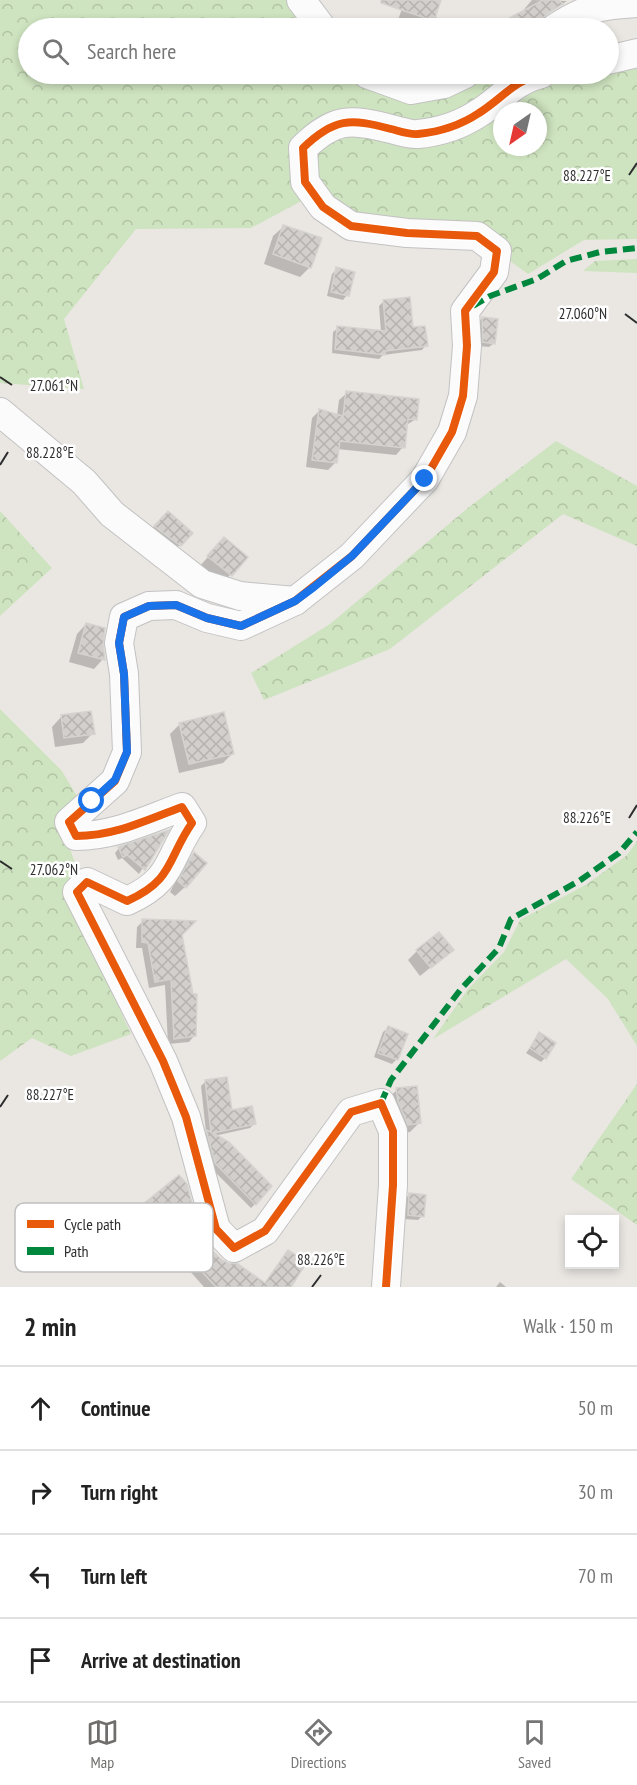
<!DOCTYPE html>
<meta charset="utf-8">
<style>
body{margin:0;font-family:"PT Sans Narrow",sans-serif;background:#f2f2f2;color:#222}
.controls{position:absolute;right:18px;bottom:18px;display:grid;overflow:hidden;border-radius:0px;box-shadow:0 3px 9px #0003}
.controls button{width:54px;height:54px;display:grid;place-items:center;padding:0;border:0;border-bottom:2px solid #e0e0e0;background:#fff;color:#222;font:30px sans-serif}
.compass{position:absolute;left:493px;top:102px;width:54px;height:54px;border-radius:50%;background:#fff;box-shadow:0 3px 9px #0003;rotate:214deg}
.stop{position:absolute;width:18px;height:18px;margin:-14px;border:4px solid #1a73e8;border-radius:50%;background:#fff}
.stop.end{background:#1a73e8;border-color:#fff;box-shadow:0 2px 6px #0008}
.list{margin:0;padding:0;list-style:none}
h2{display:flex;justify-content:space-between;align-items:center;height:78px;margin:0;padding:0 24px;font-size:26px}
h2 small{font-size:20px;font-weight:400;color:#767676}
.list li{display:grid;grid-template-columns:39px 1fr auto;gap:18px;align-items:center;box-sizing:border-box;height:84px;padding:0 24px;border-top:2px solid #e0e0e0}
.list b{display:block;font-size:22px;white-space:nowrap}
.list em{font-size:20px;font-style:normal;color:#767676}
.icon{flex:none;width:33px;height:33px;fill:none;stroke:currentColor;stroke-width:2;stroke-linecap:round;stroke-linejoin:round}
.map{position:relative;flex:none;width:637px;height:1287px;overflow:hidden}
.search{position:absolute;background:#fff;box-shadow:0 3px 9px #0003;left:18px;right:18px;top:18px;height:66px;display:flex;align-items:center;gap:15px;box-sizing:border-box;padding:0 21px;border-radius:33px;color:#767676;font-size:22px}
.sheet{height:414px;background:#fff}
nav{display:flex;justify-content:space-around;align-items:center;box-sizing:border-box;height:84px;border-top:2px solid #e0e0e0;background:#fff;font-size:16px;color:#767676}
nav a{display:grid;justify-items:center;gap:3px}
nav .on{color:#6f6e6d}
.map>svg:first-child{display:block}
.forest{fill:url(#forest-crowns);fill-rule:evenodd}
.shadow{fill:#0003}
.building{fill:url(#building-cross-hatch);stroke:#d5d3cf;stroke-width:1.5}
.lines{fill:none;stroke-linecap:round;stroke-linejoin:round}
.minor-casing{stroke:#c3c2c2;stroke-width:30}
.minor{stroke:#fcfbfb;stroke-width:28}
.quiet{stroke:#00873e;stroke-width:6;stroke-dasharray:12 6;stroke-linecap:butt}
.cycleway-casing{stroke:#fff;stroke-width:11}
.cycleway{stroke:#e8590c;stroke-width:8}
.route{stroke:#1a73e8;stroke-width:8}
.ticks{fill:none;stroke:#2d2d2d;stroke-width:2}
.key{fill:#fff;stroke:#c0c0c0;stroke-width:1.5}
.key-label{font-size:16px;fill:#2d2d2d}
.ticks-label{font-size:15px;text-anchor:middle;fill:#2d2d2d;stroke:#fff;stroke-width:5;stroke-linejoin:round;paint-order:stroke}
</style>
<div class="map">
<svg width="637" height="1287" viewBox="0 0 637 1287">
<defs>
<pattern id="forest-crowns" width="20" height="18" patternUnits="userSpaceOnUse" patternTransform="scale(1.5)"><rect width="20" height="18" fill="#cee3bf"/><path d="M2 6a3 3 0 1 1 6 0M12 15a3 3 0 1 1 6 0" fill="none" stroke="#b1c3a4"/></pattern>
<pattern id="building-cross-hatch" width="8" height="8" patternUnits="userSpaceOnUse" patternTransform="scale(1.5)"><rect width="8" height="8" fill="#d2cfcc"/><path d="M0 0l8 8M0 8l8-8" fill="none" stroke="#b5b2b0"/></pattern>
</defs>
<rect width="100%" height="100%" fill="#eae7e3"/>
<!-- forest -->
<g class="forest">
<polygon points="0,0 288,0 308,28 28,28 28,74 350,74 360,84 448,90 487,74 518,74 446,120 311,129 305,199 251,228 136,229 64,319 84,389 0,383"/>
<path d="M 637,63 L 637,239 L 584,240 L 528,274 L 506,258 L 349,217 L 324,199 L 312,153 L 346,131 L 422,145 L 536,83 L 583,74 L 608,74 ZM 502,111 L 538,111 L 538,147 L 502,147 Z"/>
<polygon points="637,259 637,273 583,271 595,261"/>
<polygon points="556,441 637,486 637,546 563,514 390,649 264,700 251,673 330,624 469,507"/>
<polygon points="0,511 52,568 0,616"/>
<polygon points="0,686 0,709 62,771 78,798 60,821 79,874 79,920 131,1034 71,1056 32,1038 0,1061"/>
<polygon points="637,841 637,1046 608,999 566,959 433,1039 468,989 504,952 520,920 587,884 627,855"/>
<polygon points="637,1084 637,1225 571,1179"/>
</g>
<!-- shadow -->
<g class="shadow">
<polygon points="405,0 439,0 435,13 438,22 446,28 423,28 398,20"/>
<polygon points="532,0 567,1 543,17 537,28 508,28"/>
<polygon points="472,21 467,28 454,28"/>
<polygon points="283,227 310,267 300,277 264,264 273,236"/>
<polygon points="337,269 347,295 343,300 327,296 332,274"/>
<polygon points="383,302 426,345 422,350 383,355 379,359 332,353 333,332 338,328 381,332 379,306"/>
<polygon points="482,318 494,343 489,347 479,346 478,323"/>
<polygon points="347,393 416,419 405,426 403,447 396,455 337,449 336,462 328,470 306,467 312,418 320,410 337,416 339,400"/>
<polygon points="158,522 191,533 170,555 146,536"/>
<polygon points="215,549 246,557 221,585 199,567"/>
<polygon points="86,624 101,645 103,659 94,669 69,662 77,634"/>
<polygon points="61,717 93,733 83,743 55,747 52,727"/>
<polygon points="180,724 233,753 223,763 179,773 170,734"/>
<polygon points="165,832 139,874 122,858 118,860 115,853 119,848"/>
<polygon points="194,854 185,887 175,896 170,892 185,864"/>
<polygon points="143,921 181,934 195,1035 189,1042 168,1044 165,985 149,988 142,948 136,948 137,927"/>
<polygon points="452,950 420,976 408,960 417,951"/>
<polygon points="388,1028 397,1059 392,1064 374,1057 383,1032"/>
<polygon points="540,1034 545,1058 541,1062 526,1053"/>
<polygon points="205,1082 231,1112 254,1124 250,1128 214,1136 255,1204 251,1208 211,1168 203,1135 206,1132 201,1086"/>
<polygon points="397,1090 420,1122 410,1132 399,1134 387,1099"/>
<polygon points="410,1194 422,1216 418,1220 404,1219 405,1199"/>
<polygon points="138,1210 197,1227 192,1232 221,1261 264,1284 288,1252 288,1287 204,1287 165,1243 151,1251 131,1216"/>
<polygon points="500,1282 506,1287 496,1287"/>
</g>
<!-- building -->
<g class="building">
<polygon points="381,0 441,0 434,21 381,3"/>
<polygon points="543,0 558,0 563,4 546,14 539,28 491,28"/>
<polygon points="283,225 322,238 311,268 273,254"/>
<polygon points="336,267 355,272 349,296 331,292"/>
<polygon points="410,297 413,327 425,326 428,346 385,351 385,355 335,349 337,326 386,331 383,300"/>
<polygon points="482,317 498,319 495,344 483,342"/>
<polygon points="346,391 419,399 417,420 408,419 405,448 340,441 337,463 312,460 319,409 343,416"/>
<polygon points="168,511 193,533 181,546 154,526"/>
<polygon points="224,537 248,557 232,576 207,556"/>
<polygon points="86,623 105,628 103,645 105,660 78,653"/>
<polygon points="91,711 95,734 64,738 61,715"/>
<polygon points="224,712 234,754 189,764 179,723"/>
<polygon points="169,830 145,870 127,855 123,857 118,847"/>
<polygon points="194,852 207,863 186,888 178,881"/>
<polygon points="142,919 196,921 182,935 193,994 197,994 196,1036 174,1039 171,979 155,982 148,943 142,942"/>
<polygon points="439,932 454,950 431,968 416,950"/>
<polygon points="388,1026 408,1034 398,1060 378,1053"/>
<polygon points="539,1032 556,1043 546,1059 530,1048"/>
<polygon points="227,1077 232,1110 252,1106 256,1124 213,1133 229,1142 272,1186 256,1205 215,1163 206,1130 211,1132 205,1080"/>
<polygon points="417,1086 421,1123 408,1125 398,1101 396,1088"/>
<polygon points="179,1175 187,1184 198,1227 192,1231 222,1260 228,1263 238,1264 265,1283 288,1250 307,1262 291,1287 216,1287 171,1238 157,1246 137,1209"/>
<polygon points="409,1193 426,1195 424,1217 408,1215"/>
</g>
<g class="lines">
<defs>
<g id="minor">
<polyline points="301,0 322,28"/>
<path d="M 555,28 C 586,8 600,5 637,3"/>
<polyline points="608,60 637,53"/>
<polyline points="367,74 411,90 444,84 465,74"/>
<polyline points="0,412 84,482 112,514 202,584 240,596 295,601"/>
<path d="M 386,1287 L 393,1185 L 393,1131 L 381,1103 L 351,1112 L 265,1231 L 234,1248 L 216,1229 L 186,1117 L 163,1061 L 77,892 L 87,882 L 127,901 C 174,880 167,859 192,823 L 182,807 C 146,820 115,836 76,836 L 69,822 L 115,781 L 127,752 L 124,674 L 119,643 L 124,617 L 149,606 L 176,605 L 207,618 L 241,626 L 295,601 L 352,556 L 425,479 L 452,432 L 463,396 L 467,346 L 465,311 L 494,272 L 497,251 L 477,236 L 407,233 L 351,226 L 323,207 L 305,182 L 303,148 C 334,118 350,118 391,129 C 399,131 410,135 418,134 C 439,132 461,125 479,113 C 500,100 515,80 541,74"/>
</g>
</defs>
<!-- minor casing -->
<use href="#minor" class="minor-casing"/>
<!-- minor -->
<use href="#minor" class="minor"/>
<!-- quiet -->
<g class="quiet">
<polyline points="473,306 490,296 537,279 566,261 600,252 637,248"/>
<polyline points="381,1103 391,1080 461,989 499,948 511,919 579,881 619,853 637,832"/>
</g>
<defs>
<path id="cycleway" d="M 386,1287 L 393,1185 L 393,1131 L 381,1103 L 351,1112 L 265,1231 L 234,1248 L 216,1229 L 186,1117 L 163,1061 L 77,892 L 87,882 L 127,901 C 174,880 167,859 192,823 L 182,807 C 146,820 115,836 76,836 L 69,822 L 115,781 L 127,752 L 124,674 L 119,643 L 124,617 L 149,606 L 176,605 L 207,618 L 241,626 L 295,601 L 352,556 L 425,479 L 452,432 L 463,396 L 467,346 L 465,311 L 494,272 L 497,251 L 477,236 L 407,233 L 351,226 L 323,207 L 305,182 L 303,148 C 334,118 350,118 391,129 C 399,131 410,135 418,134 C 439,132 461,125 479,113 C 500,100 515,80 541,74"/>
</defs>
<!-- cycleway casing -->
<use href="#cycleway" class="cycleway-casing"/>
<!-- cycleway -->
<use href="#cycleway" class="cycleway"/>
</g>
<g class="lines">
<!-- route -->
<polyline class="route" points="92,801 115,780 127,752 124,674 119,643 124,617 149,606 176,605 207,618 241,626 295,601 314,587 352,556 425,479"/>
</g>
<!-- ticks -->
<path class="ticks" d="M 629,175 L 637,163M 625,314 L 637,323M 0,377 L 12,385M 0,465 L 8,452M 629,818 L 637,805M 0,861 L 12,869M 0,1107 L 8,1095M 312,1287 L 321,1275"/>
<!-- legend -->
<rect x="15" y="1203" width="198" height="69" rx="9" class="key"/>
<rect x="27" y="1220" width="27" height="8" fill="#e8590c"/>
<rect x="27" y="1247" width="27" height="8" fill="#00873e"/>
<g class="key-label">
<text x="64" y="1230">Cycle path</text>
<text x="64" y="1257">Path</text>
</g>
<g class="ticks-label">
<text x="587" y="181">88.227°E</text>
<text x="583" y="319">27.060°N</text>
<text x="54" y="391">27.061°N</text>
<text x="50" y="458">88.228°E</text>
<text x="587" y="823">88.226°E</text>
<text x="54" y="875">27.062°N</text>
<text x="50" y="1100">88.227°E</text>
<text x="321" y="1265">88.226°E</text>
</g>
</svg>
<div class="controls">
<button><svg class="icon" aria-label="locate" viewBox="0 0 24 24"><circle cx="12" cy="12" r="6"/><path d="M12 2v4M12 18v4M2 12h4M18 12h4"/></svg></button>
</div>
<svg class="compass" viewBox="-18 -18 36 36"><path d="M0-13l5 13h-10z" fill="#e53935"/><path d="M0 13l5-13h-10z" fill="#767676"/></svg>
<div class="stop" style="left:92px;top:801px"></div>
<div class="stop end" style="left:425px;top:479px"></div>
<div class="search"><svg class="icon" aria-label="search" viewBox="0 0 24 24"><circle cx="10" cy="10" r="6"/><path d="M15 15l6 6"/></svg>Search here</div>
</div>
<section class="sheet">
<h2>2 min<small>Walk · 150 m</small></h2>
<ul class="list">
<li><svg class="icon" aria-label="ahead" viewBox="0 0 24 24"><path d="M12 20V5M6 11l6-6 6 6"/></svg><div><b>Continue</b></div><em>50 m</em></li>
<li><svg class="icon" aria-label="right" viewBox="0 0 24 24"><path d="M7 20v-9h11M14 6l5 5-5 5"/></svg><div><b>Turn right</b></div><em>30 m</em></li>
<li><svg class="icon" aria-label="left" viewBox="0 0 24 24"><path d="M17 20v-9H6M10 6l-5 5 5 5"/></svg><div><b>Turn left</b></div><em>70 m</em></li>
<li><svg class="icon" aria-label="arrive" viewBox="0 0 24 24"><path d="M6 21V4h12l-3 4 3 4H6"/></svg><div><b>Arrive at destination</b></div></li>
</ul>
</section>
<nav>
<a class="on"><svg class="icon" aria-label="map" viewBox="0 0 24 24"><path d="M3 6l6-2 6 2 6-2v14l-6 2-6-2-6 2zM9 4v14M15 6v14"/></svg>Map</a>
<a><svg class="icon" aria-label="directions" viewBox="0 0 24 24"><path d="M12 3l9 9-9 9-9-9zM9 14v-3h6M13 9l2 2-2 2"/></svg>Directions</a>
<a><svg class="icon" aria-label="saved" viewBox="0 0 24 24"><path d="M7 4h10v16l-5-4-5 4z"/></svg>Saved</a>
</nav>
